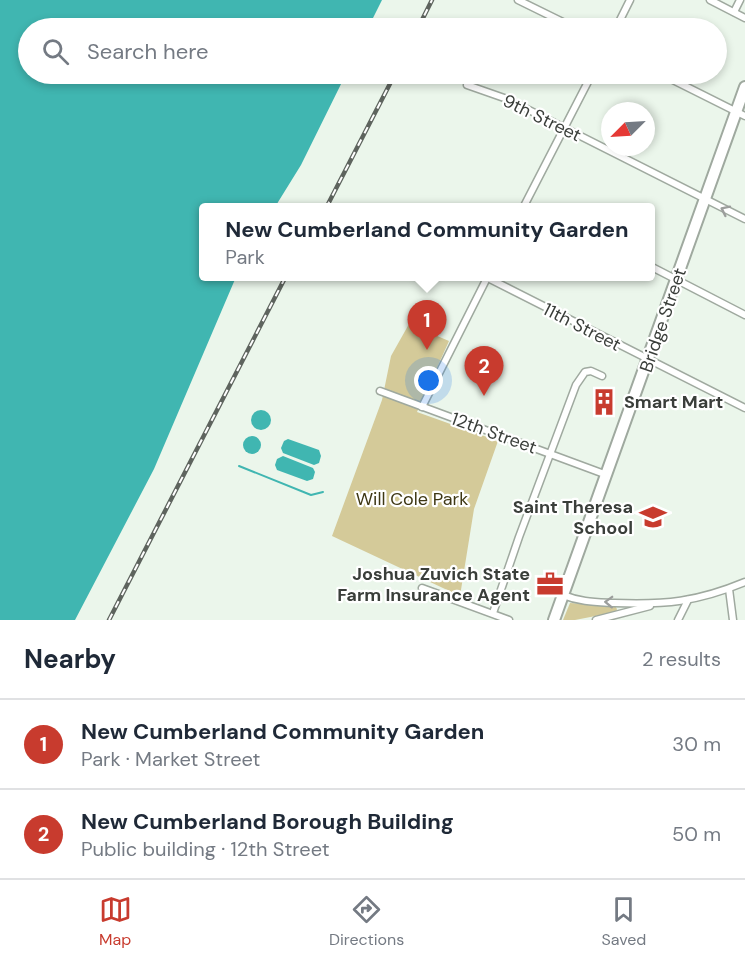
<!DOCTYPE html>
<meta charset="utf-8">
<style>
body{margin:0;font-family:"DM Sans",sans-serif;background:#f2f2f3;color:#1f2937}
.compass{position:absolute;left:601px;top:102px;width:54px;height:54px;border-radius:50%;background:#fff;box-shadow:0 3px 9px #0003;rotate:246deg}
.you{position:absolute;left:429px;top:381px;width:21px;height:21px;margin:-15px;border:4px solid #fff;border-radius:50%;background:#1a73e8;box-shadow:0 0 0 9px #1a73e833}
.badge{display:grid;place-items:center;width:39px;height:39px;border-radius:50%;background:#c83b2e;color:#fff;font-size:20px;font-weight:700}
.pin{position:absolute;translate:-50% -50px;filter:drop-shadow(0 2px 3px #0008)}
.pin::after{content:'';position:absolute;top:32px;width:21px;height:18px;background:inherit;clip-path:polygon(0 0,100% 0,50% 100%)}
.popup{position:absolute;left:199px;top:203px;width:456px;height:78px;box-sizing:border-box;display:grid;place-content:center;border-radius:6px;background:#fff;filter:drop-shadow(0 2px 4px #0005);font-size:20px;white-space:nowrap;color:#747a83}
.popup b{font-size:22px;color:#1f2937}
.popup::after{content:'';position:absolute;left:50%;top:100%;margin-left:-12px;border:12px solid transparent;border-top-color:#fff}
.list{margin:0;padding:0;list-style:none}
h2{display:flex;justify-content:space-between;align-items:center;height:78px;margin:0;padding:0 24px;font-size:26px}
h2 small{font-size:20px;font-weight:400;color:#747a83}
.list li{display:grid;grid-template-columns:39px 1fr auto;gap:18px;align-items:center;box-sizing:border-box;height:90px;padding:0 24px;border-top:2px solid #e0e1e3}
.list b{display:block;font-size:22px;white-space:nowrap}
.list p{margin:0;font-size:20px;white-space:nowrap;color:#747a83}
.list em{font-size:20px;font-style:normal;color:#747a83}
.icon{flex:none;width:33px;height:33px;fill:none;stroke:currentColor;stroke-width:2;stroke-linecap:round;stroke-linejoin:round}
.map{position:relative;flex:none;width:745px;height:620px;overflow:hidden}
.search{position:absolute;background:#fff;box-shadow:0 3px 9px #0003;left:18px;right:18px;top:18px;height:66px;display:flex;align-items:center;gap:15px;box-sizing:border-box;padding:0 21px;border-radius:33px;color:#747a83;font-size:22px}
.sheet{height:258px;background:#fff}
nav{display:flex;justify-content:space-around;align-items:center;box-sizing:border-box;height:84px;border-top:2px solid #e0e1e3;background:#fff;font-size:16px;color:#747a83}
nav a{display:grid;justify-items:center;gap:3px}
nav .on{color:#c83b2e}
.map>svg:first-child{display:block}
.green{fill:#d4ca99}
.water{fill:#40b6b1}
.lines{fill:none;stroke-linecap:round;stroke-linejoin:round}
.stream{stroke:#40b6b1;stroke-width:2}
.street-casing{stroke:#9fa99f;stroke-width:9}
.primary-casing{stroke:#9fa99f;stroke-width:14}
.street{stroke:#fff;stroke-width:6}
.primary{stroke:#fff;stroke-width:10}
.rail-casing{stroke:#5e645e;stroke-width:4.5}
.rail{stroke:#fff;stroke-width:2;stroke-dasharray:7;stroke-linecap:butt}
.oneway{stroke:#9c9e9c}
.labels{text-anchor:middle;stroke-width:4.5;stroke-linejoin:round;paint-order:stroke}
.street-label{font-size:18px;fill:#3a3e3a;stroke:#fff}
.poi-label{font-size:18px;font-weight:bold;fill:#3a3e3a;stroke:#fff;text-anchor:end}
.park-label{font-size:18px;fill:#3e3714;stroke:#fff}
</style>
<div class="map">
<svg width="745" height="620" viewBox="0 0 745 620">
<rect width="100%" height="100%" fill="#ebf6eb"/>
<!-- green -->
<g class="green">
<polygon points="409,324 449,341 417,412 498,441 474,509 460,596 332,536 382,400 391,356"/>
<polygon points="570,603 615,606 617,609 616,612 575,620 563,620"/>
</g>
<!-- water -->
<g class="water">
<polygon points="0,0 382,0 368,28 28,28 28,74 346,74 301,165 275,207 204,208 204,276 236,277 154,469 75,620 0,620"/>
<circle cx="261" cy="420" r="10"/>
<circle cx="252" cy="445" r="9"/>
<polygon points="288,439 319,450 321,456 319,463 314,465 283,453 281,448 284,441"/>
<polygon points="283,456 313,468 315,472 313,479 307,481 277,470 275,465 277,459"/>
</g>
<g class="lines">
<!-- stream -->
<polyline class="stream" points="239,466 311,495 323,492"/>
<defs>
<g id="street">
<polyline points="518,0 575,28"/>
<polyline points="710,0 745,18"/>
<polyline points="734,12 740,0"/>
<polyline points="616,28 630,0"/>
<polyline points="661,74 745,116"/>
<polyline points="467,85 507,99 745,219"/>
<polyline points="523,208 592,74"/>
<polyline points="650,266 745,315"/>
<polyline points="484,276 745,408"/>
<polyline points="380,391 607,475"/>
<polyline points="422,407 488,276"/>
<polyline points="422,588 509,620"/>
<polyline points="729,589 733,620"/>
<path d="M 563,595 C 580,602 596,602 614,603 C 665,605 697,602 745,582"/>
<polyline points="493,613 519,537 576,385 585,372 591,371 602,376"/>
<polyline points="596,620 650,606"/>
<polyline points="678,620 688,600"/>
</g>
<polyline id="primary" points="554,620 745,87"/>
</defs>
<!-- street casing -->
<use href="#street" class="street-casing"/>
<!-- primary casing -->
<use href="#primary" class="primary-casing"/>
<!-- street -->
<use href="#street" class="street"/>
<!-- primary -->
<use href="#primary" class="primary"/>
<defs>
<g id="rail">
<polyline points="418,28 432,0"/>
<polyline points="326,208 395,74"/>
<polyline points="109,620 286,276"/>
</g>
</defs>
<!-- rail casing -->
<use href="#rail" class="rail-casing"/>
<!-- rail -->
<use href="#rail" class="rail"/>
</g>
<!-- one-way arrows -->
<defs><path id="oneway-chevron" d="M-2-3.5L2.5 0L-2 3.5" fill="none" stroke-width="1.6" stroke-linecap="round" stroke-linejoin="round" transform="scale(1.5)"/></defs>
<g class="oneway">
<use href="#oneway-chevron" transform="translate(725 210) rotate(-154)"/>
<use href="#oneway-chevron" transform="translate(609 602) rotate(-178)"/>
</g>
<!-- icons -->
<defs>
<symbol id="building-bare" viewBox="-9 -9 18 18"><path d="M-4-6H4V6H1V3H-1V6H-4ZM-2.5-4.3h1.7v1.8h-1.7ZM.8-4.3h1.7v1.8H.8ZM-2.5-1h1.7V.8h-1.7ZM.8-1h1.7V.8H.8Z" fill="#c83b2e" stroke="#fff" stroke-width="2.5" paint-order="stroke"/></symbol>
<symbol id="school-bare" viewBox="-9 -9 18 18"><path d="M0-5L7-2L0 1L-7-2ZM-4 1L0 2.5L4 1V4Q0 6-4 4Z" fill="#c83b2e" stroke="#fff" stroke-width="2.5" paint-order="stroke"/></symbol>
<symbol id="office-bare" viewBox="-9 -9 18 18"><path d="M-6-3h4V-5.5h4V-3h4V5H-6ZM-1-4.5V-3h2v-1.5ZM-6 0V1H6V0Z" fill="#c83b2e" stroke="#fff" stroke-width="2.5" paint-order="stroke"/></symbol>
</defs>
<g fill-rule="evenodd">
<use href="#building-bare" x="585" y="383" width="38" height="38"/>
<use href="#school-bare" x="634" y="498" width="38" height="38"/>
<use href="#office-bare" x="531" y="565" width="38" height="38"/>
</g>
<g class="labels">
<!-- street labels -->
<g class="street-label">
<text transform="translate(542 118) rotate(26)" y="6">9th Street</text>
<text transform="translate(663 320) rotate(-71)" y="6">Bridge Street</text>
<text transform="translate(582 327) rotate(27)" y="6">11th Street</text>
<text transform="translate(494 433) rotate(20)" y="6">12th Street</text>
</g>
<!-- poi labels -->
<g class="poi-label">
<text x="624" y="408" text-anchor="start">Smart Mart</text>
<text x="633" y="513">Saint Theresa<tspan x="633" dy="21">School</tspan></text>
<text x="530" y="580">Joshua Zuvich State<tspan x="530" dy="21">Farm Insurance Agent</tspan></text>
</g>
<!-- park labels -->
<g class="park-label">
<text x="412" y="505">Will Cole Park</text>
</g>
</g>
</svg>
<svg class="compass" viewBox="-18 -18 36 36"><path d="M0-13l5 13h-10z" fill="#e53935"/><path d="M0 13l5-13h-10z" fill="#747a83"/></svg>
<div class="you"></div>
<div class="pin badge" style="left:427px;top:350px">1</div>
<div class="popup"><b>New Cumberland Community Garden</b>Park</div>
<div class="pin badge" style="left:484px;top:396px">2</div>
<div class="search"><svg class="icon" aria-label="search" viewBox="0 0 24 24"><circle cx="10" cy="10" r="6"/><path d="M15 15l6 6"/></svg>Search here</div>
</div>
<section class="sheet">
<h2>Nearby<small>2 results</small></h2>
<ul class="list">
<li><span class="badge">1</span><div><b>New Cumberland Community Garden</b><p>Park · Market Street</p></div><em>30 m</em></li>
<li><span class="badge">2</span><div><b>New Cumberland Borough Building</b><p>Public building · 12th Street</p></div><em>50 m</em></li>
</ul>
</section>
<nav>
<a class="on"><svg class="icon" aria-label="map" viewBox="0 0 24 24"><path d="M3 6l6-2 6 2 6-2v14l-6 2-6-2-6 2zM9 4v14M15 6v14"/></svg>Map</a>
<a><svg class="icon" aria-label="directions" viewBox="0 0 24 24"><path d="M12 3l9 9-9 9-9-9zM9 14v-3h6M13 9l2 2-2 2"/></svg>Directions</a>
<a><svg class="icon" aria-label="saved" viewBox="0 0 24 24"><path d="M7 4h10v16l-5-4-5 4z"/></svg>Saved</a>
</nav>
